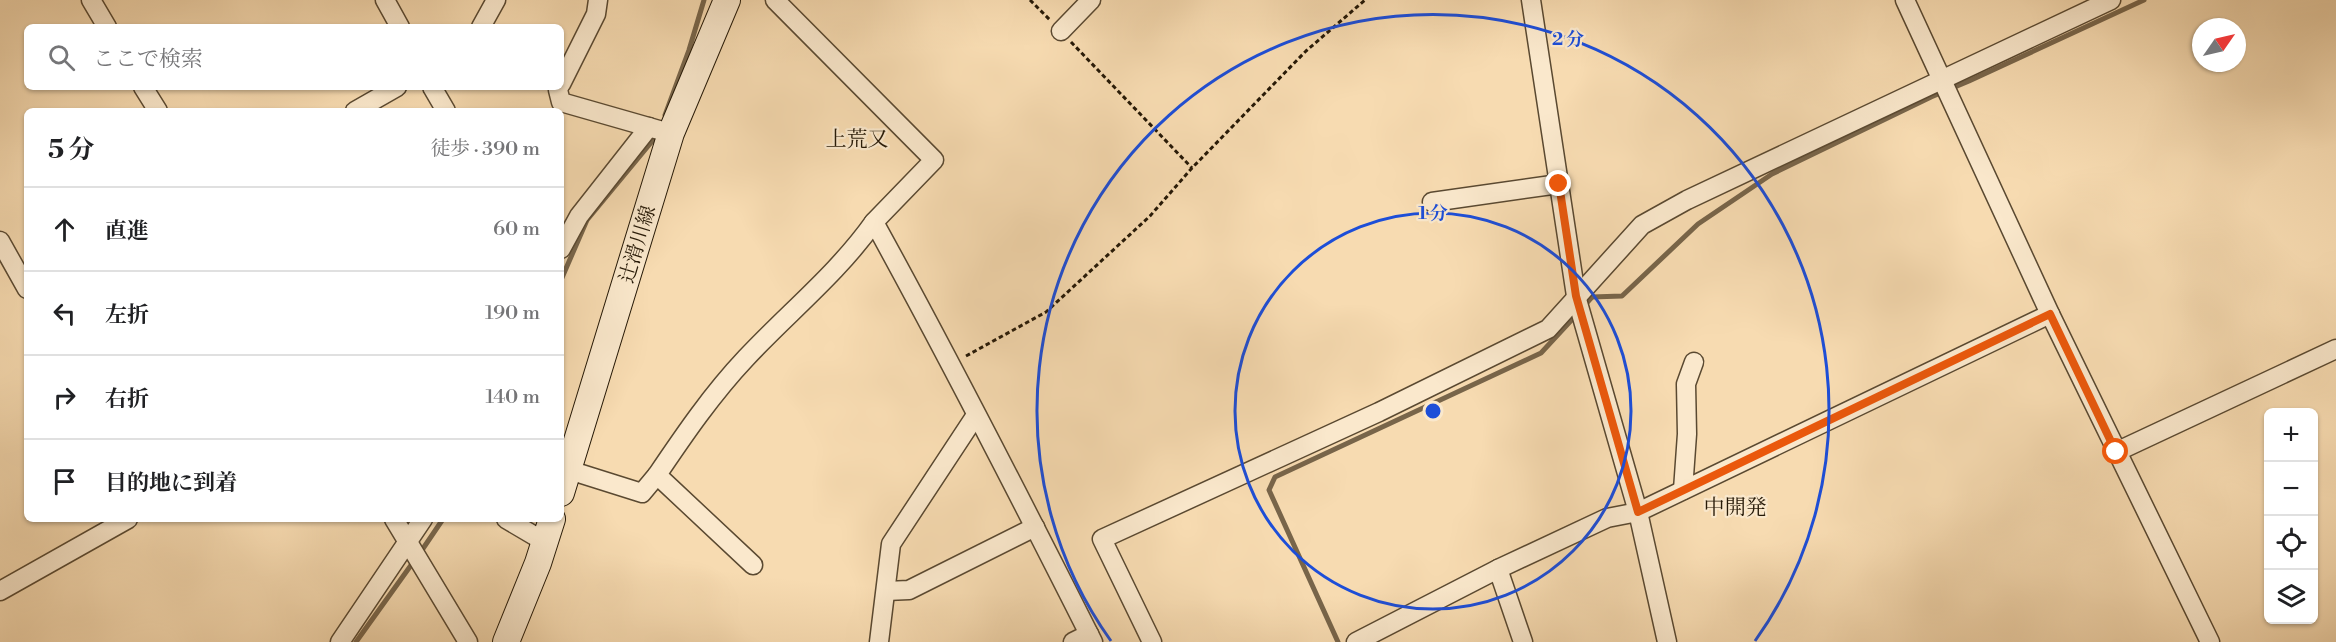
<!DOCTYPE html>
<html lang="ja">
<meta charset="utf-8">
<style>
body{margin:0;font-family:"Libre Bodoni","Noto Serif JP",serif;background:#f6f6f6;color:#202124}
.controls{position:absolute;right:18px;bottom:18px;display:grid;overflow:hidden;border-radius:9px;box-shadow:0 2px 4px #0004}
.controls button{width:54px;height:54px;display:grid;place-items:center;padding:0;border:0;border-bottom:2px solid #e0e0e0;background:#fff;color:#202124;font:30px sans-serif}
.compass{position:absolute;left:2192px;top:18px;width:54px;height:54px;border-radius:50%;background:#fff;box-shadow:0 2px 4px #0004;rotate:56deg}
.stop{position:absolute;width:18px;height:18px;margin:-14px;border:4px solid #ea580c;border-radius:50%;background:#fff}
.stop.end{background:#ea580c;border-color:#fff;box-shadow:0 2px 6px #0008}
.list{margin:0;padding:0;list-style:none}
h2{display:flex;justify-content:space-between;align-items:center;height:78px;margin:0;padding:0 24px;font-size:26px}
h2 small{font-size:20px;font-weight:400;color:#757577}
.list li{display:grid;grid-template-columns:39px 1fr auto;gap:18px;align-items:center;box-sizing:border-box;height:84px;padding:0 24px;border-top:2px solid #e0e0e0}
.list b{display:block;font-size:22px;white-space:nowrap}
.list em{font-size:20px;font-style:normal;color:#757577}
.icon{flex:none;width:33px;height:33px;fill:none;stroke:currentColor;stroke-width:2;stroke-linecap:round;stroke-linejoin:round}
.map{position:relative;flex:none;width:2336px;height:642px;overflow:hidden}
.search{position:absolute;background:#fff;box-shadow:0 2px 4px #0004;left:24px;top:24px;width:540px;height:66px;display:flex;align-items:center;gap:15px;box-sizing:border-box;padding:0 21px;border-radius:9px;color:#757577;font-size:22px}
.panel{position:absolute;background:#fff;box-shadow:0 2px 4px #0004;left:24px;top:108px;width:540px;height:414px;border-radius:9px}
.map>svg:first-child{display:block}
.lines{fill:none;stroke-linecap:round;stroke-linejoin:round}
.stream{stroke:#78654a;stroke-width:5}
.minor-casing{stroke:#5a4931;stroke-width:21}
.secondary-casing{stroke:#251806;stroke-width:28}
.path{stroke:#251806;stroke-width:3;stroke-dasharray:4.5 3;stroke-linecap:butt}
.minor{stroke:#fae8cc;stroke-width:18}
.secondary{stroke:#fae8cc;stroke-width:26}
.route{stroke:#ea580c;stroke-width:8}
.ring{fill:none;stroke:#1d4ed8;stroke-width:3}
.labels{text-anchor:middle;stroke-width:4.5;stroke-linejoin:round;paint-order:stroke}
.street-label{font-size:20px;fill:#251806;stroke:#fae8cc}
.neighbourhood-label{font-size:21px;fill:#251806;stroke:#fae8cc}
.centre{fill:#1d4ed8;stroke:#fae8cc;stroke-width:3}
.ring-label{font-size:18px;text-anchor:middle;font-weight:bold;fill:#1d4ed8;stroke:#fae8cc;stroke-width:4.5;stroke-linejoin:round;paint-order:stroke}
</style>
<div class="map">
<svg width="2336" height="642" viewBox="0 0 2336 642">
<rect width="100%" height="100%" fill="#f7dbb1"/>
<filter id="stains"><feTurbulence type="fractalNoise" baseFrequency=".00333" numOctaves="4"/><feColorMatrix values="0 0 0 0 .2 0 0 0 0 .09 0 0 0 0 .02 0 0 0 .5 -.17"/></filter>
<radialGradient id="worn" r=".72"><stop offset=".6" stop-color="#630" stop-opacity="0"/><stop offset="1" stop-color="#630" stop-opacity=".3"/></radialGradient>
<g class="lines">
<!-- stream -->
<g class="stream">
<polyline points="665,115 689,50 704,0"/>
<polyline points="561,280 587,220 654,139 657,132"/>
<polyline points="1584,306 1592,297 1622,296 1698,224 1772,174 1931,97 1969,81 2144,0"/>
<polyline points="420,553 443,519"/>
<polyline points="356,642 414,561"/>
<polyline points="1338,642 1269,490 1275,477 1541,353 1578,313"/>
</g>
<defs>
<g id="minor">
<polyline points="91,0 107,27"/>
<polyline points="385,0 400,27"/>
<path d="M 775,0 L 934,160 L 874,222 C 950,360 1022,501 1093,642"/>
<polyline points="1531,0 1576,296 1638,512 1667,642"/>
<polyline points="1905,0 2050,314 2210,642"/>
<polyline points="481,27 496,0"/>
<polyline points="1061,31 1091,0"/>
<polyline points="561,84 596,14 598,0"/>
<polyline points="143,87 158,111"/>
<polyline points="432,87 446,111"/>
<polyline points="559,87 558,90 561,102 659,130"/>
<polyline points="355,111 397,87"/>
<polyline points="1432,202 1559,184"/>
<polyline points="0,241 27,289"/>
<polyline points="561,249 579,216 649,127"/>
<polyline points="2116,452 2336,349"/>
<polyline points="569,470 642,493 657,475"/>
<polyline points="1683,490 1687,434 1686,384 1694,362"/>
<polyline points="394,519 468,642"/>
<polyline points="506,519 545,542"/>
<path d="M 753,565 L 657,475 C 684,435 712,394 746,358 C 788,313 838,273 874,222"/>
<polyline points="0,591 128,519"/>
<polyline points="886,591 909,590 1035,527"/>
<polyline points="340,642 423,519"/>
<polyline points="879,642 891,544 976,415"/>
<polyline points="1073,642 1089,634"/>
<polyline points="1152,642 1102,539 1379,412 1548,329 1642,225 1687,200 2111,0"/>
<polyline points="1356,642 1498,569"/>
<polyline points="1523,642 1498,569 1607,518 1638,512 2050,314"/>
</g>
<g id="secondary">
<polyline points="561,493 671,133 727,0"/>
<polyline points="506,642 538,563 552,519"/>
</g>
</defs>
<!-- minor casing -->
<use href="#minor" class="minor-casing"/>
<!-- secondary casing -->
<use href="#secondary" class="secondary-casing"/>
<!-- path -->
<g class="path">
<polyline points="1030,0 1050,20"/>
<polyline points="1071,42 1192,168"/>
<polyline points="966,356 1046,312 1150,216 1192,168 1306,51 1365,0"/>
</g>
<!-- minor -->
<use href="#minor" class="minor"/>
<!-- secondary -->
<use href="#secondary" class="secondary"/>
</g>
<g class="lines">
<!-- route -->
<polyline class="route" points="1559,184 1576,296 1638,512 2050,314 2116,452"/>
</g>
<!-- distance rings -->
<g class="ring">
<circle cx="1433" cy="411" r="198"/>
<path d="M1111 641A396 396 0 1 1 1755 641"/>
</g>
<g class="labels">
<!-- street labels -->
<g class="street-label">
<text transform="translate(637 244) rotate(-73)" y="7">辻滑川線</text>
</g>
<!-- neighbourhood labels -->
<g class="neighbourhood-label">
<text x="857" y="146">上荒又</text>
<text x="1735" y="514">中開発</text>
</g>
</g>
<circle cx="1433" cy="411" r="9" class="centre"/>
<g class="ring-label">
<text x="1568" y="45">2 分</text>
<text x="1433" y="219">1 分</text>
</g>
<rect width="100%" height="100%" filter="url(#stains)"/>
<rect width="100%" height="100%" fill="url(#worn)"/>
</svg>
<div class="controls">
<button>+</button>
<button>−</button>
<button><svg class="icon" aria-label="locate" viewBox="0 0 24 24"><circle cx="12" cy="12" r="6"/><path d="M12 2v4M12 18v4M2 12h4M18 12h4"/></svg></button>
<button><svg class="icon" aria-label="layers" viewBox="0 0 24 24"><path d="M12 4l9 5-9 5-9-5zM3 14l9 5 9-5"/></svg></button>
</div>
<svg class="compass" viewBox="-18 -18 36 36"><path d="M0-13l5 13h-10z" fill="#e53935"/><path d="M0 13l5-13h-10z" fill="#757577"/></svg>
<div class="stop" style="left:2116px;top:452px"></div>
<div class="stop end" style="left:1559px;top:184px"></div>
<div class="search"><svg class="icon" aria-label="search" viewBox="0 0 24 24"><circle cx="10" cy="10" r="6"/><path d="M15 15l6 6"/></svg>ここで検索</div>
<section class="panel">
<h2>5 分<small>徒歩 · 390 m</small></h2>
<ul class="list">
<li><svg class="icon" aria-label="ahead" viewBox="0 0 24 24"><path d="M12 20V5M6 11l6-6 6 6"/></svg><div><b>直進</b></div><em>60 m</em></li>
<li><svg class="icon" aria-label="left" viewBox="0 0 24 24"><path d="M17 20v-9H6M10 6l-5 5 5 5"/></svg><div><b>左折</b></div><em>190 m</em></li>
<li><svg class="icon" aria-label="right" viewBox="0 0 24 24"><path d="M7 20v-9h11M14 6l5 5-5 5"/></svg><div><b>右折</b></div><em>140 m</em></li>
<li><svg class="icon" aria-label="arrive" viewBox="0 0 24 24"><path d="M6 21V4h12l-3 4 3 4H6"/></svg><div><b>目的地に到着</b></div></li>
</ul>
</section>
</div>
